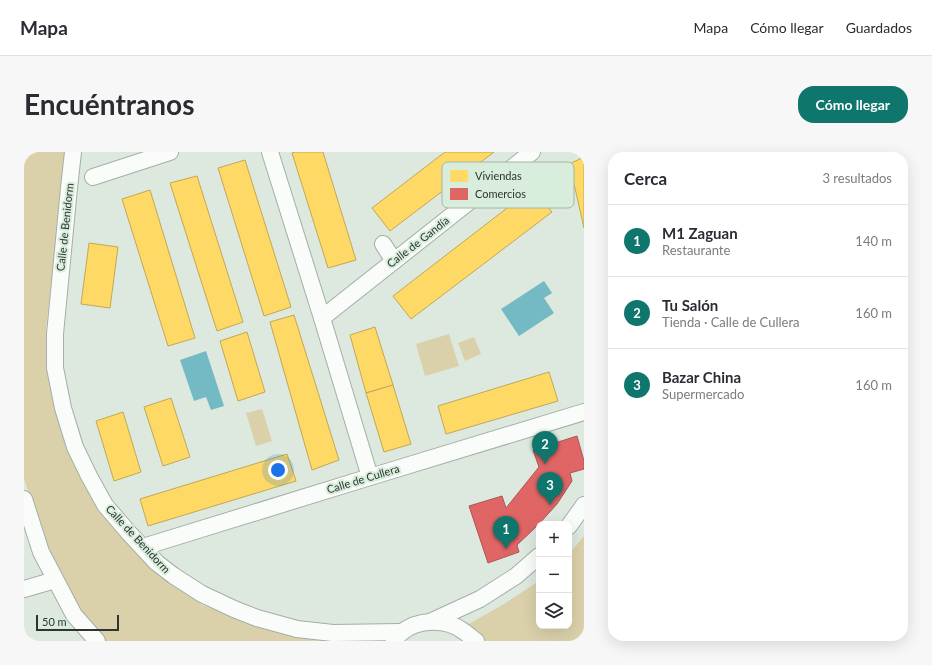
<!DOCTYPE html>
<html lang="es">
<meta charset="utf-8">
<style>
body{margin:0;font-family:Lato,sans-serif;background:#f7f7f7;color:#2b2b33}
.controls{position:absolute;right:12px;bottom:12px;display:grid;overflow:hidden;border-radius:8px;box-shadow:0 4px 16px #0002}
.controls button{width:36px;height:36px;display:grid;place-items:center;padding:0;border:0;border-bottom:1px solid #e1e1e2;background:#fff;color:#2b2b33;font:20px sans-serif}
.scale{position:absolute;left:12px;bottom:10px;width:83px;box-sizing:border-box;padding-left:4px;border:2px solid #2c352e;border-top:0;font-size:11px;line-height:14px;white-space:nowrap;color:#2c352e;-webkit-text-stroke:3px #d8eddc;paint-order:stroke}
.you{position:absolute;left:254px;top:318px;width:14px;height:14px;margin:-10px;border:3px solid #fff;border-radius:50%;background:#1a73e8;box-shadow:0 0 0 6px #1a73e833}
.badge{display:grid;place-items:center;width:26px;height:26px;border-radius:50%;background:#0f766e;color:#fff;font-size:13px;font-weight:700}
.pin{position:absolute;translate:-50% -33px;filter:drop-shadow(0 1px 2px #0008)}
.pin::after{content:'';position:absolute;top:21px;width:14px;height:12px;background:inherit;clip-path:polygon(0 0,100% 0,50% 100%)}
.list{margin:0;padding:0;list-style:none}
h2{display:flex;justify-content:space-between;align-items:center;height:52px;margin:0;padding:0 16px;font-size:17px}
h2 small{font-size:13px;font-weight:400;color:#7c7c81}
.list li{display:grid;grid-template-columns:26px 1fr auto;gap:12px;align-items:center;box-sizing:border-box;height:72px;padding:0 16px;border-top:1px solid #e1e1e2}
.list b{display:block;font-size:15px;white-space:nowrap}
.list p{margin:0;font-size:13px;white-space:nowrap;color:#7c7c81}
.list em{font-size:13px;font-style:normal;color:#7c7c81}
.icon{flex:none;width:22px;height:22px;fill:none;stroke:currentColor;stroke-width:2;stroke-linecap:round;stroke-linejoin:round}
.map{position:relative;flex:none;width:560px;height:489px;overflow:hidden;border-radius:16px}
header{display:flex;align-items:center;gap:24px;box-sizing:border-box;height:56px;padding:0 20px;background:#fff;border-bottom:1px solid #e1e1e2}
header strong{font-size:19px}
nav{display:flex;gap:22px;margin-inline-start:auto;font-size:14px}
.intro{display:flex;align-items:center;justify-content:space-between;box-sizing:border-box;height:96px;padding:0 24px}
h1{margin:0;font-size:28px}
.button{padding:10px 18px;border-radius:16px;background:#0f766e;color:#fff;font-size:14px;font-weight:700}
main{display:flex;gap:24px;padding:0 24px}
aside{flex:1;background:#fff;border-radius:16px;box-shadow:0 4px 16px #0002}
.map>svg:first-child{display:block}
.green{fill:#dad1ab}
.water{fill:#74bac4}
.homes{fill:#ffd966;stroke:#c0a855}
.shops{fill:#e06666;stroke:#aa5755}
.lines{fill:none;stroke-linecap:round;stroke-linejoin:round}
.minor-casing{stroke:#a5aea7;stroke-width:18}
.minor{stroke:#fafcfa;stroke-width:16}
.labels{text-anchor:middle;stroke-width:4;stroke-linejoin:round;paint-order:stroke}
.street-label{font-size:11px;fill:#2c352e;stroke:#d8eddc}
.key{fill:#d8eddc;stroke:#a4b6a8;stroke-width:1}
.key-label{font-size:11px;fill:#2c352e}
</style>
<header>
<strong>Mapa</strong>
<nav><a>Mapa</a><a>Cómo llegar</a><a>Guardados</a></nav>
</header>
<div class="intro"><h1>Encuéntranos</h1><a class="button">Cómo llegar</a></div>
<main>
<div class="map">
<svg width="560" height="489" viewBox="0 0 560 489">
<rect width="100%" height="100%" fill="#dde8df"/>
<!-- green -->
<g class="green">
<polygon points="0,0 42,0 22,176 26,219 43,297 74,353 117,404 178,453 234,474 364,485 361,489 80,489 57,459 40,431 22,393 0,327"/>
<polygon points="425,182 435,214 401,224 392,192"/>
<polygon points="450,185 457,202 441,209 434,191"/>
<polygon points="238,257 248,289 232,294 222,261"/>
<polygon points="560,384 560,479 551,489 459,489 443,473 480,452 515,429 515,474 545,474 545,402"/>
</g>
<!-- water -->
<g class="water">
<polygon points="520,129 528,141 520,146 530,161 495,184 477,157"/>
<polygon points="182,199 200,254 187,258 182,245 170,249 156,208"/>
</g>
<!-- homes -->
<g class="homes">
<polygon points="271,0 299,0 332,108 304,116 268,1"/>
<polygon points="421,0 470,0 366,79 348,56"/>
<polygon points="560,5 560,76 551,36 543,13"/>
<polygon points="221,8 267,155 240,164 194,16"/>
<polygon points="173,24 219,170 193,179 146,31"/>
<polygon points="509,36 528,60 387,167 369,144"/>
<polygon points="126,38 171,186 144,194 98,47"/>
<polygon points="65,91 94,95 86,156 57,152"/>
<polygon points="270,163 315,308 288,318 246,170"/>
<polygon points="351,175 369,233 342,241 326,183"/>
<polygon points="223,180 241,240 214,249 196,189"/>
<polygon points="525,220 534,249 422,282 414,254"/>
<polygon points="369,233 387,292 360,300 342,241"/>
<polygon points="147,246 166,305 139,314 120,255"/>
<polygon points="99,260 117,320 90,329 72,269"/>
<polygon points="263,302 272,329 124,374 116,347"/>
</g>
<!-- shops -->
<polygon class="shops" points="553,284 560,309 560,317 546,321 548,329 533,352 514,373 493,393 495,400 464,411 445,354 478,344 482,356 515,315 509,298"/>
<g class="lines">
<defs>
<g id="minor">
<polyline points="49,0 45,36 31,182 31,216 39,256 51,295 65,324 81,353 105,381 133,411 150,424 178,442 210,457 233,466 273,477 309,481 377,480"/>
<polyline points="246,0 298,166 346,325"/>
<polyline points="69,25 146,0"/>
<polyline points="359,92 370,109"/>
<polyline points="298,166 508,0"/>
<polyline points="0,347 17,400 50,463 73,489"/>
<polyline points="545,374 560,353"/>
<polyline points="119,395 346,325 560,260"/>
<polyline points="0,437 31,428"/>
<polyline points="406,470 456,447 492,424 515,404"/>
<path d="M 370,488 C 372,485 374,483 377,481 C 393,467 422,466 439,479 C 444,482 448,486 452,489"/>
</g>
</defs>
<!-- minor casing -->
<use href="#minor" class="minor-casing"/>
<!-- minor -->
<use href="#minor" class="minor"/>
</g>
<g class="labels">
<!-- street labels -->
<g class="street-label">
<text transform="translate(41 75) rotate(-84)" y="4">Calle de Benidorm</text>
<text transform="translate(394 90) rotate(-38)" y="4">Calle de Gandía</text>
<text transform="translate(339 327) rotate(-17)" y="4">Calle de Cullera</text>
<text transform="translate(114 387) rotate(47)" y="4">Calle de Benidorm</text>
</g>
</g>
<!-- legend -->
<rect x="418" y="10" width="132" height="46" rx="6" class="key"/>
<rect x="426" y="18" width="18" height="12" fill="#ffd966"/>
<rect x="426" y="36" width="18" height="12" fill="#e06666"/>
<g class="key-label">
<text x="451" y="28">Viviendas</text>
<text x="451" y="46">Comercios</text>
</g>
</svg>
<div class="controls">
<button>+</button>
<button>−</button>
<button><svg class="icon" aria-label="layers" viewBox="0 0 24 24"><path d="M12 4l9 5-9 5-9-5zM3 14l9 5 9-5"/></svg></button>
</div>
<div class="scale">50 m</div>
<div class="you"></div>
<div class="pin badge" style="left:482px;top:397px">1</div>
<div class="pin badge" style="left:521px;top:312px">2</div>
<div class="pin badge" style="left:526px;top:353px">3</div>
</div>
<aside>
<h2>Cerca<small>3 resultados</small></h2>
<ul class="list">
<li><span class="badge">1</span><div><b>M1 Zaguan</b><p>Restaurante</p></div><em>140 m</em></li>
<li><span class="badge">2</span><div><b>Tu Salón</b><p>Tienda · Calle de Cullera</p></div><em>160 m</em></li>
<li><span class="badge">3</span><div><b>Bazar China</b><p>Supermercado</p></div><em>160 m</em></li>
</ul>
</aside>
</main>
